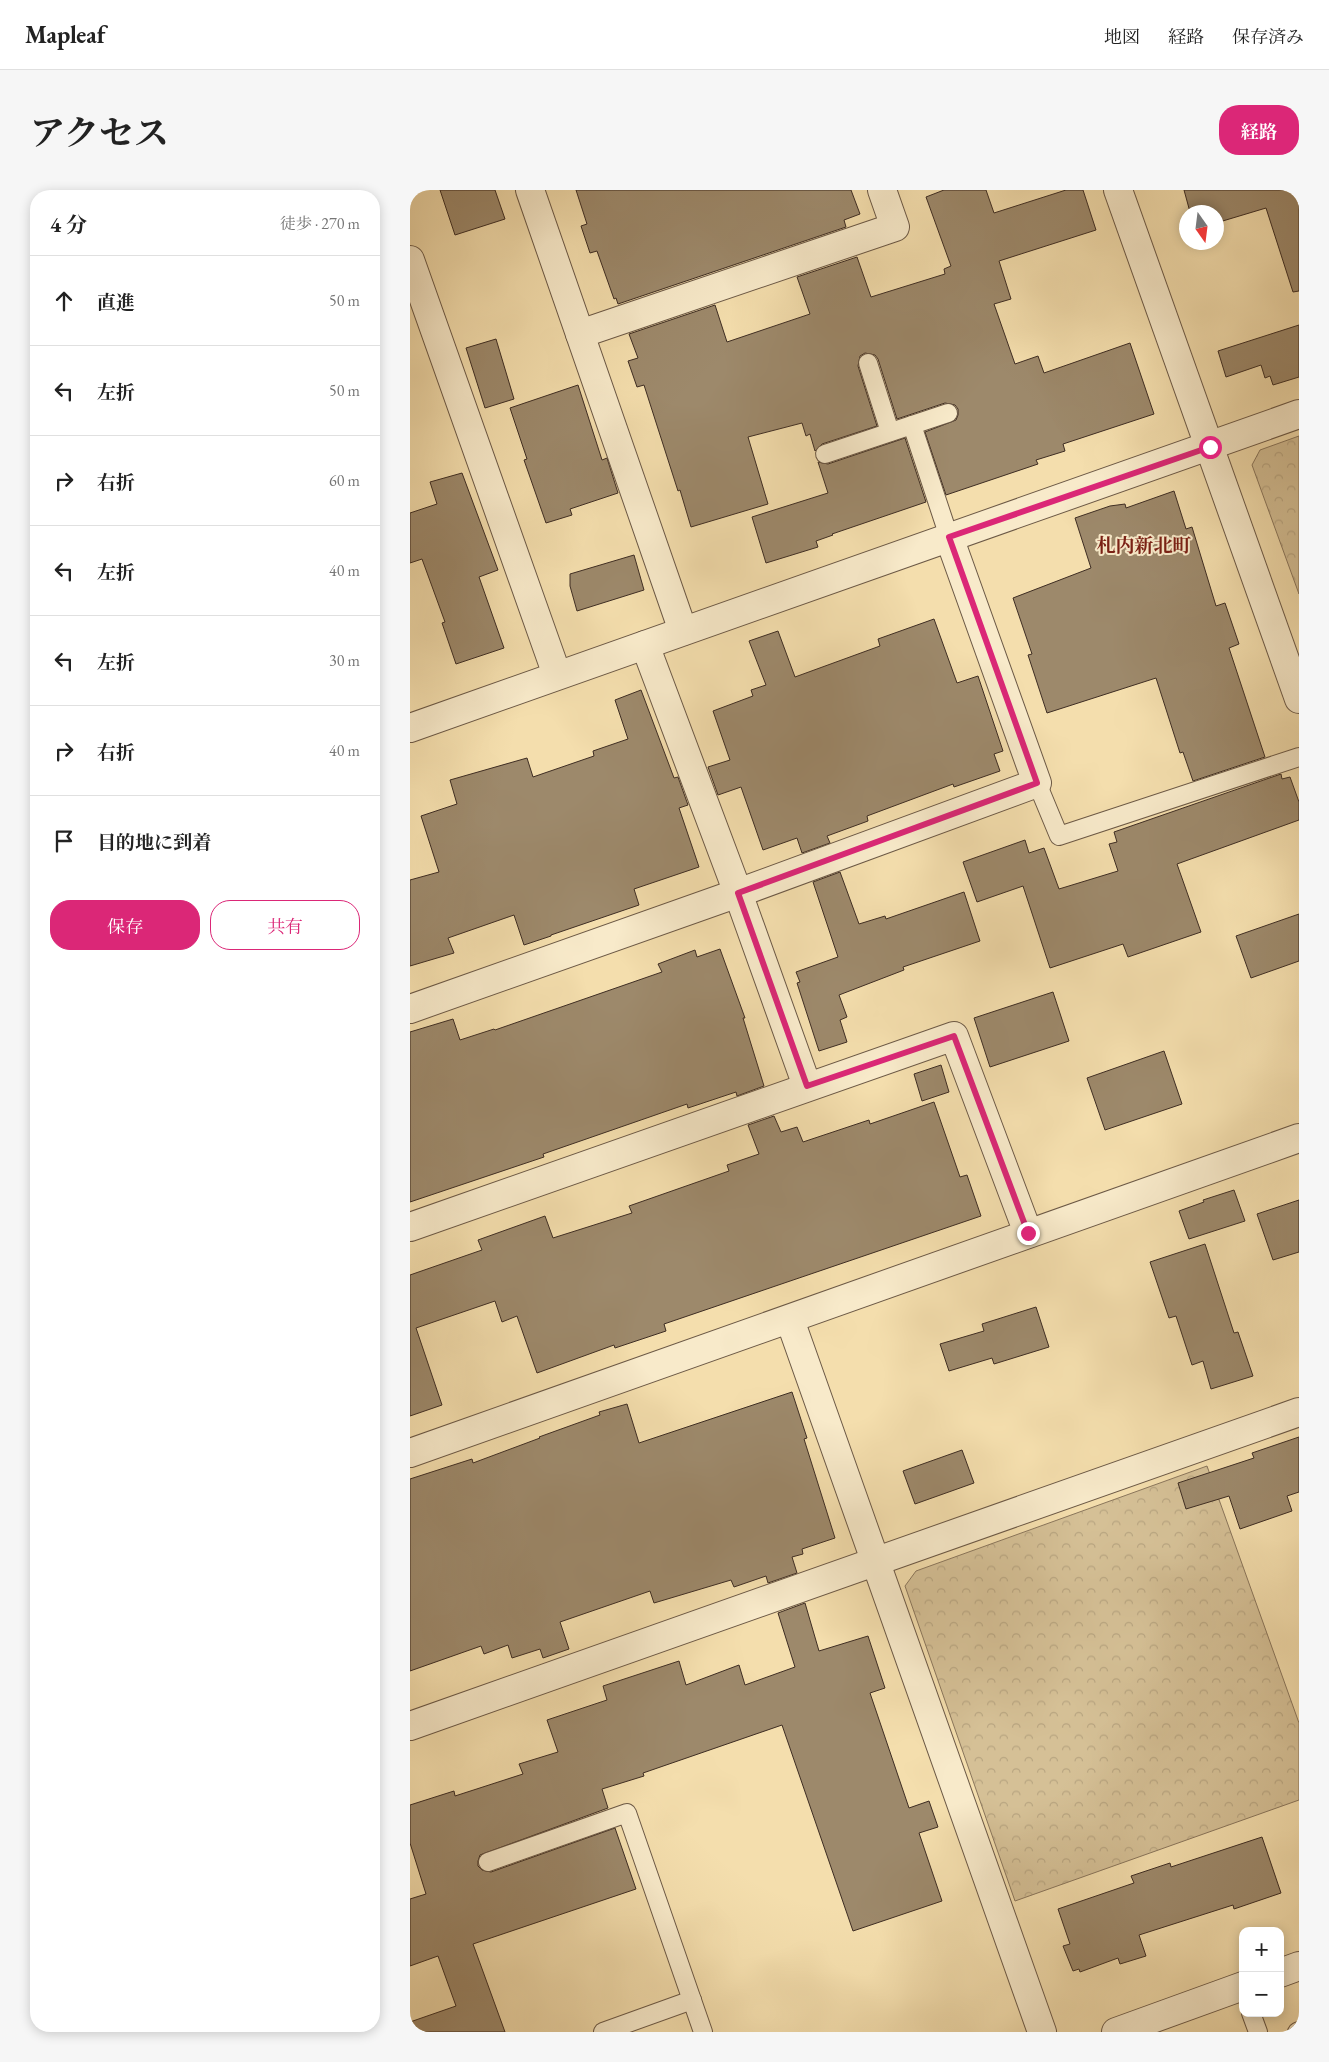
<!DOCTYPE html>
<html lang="ja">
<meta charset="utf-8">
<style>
body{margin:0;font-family:"EB Garamond","Noto Serif JP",serif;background:#f6f6f6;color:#222}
.controls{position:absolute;right:15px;bottom:15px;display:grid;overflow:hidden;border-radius:10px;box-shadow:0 2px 12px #0003}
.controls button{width:45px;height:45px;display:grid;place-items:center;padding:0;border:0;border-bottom:1px solid #e0e0e0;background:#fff;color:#222;font:25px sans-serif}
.compass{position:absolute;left:769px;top:15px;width:45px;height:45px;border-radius:50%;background:#fff;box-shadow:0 2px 12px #0003;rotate:166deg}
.stop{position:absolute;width:15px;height:15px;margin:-11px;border:4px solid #db2777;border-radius:50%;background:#fff}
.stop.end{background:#db2777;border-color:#fff;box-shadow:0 1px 5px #0008}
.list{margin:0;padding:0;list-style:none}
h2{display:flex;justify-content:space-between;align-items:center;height:65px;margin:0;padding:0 20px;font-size:21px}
h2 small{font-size:16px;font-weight:400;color:#767676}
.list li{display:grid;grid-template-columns:32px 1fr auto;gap:15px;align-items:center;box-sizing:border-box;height:90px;padding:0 20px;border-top:1px solid #e0e0e0}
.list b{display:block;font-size:19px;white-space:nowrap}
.list em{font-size:16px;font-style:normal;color:#767676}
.actions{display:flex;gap:10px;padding:15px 20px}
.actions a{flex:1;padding:11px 0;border:1px solid #db2777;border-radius:20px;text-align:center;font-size:18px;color:#db2777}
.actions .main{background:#db2777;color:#fff}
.icon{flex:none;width:28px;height:28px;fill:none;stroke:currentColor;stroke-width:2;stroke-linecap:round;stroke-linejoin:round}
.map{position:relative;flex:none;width:889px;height:1842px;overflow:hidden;border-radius:20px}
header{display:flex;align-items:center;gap:30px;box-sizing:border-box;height:70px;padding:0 25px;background:#fff;border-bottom:1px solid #e0e0e0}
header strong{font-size:24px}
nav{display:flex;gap:28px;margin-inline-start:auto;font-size:18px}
.intro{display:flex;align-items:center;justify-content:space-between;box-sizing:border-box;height:120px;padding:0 30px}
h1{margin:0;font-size:35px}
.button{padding:12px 22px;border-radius:20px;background:#db2777;color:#fff;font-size:18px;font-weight:700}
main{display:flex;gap:30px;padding:0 30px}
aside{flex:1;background:#fff;border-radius:20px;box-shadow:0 2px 12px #0003}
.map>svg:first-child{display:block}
.park{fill:url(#park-crowns);stroke:#8a765c}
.building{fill:#9d896b;stroke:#3e2d23}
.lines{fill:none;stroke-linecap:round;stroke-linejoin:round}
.service-casing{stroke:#6c5946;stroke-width:20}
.minor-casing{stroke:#6c5946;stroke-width:30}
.tertiary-casing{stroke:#6c5946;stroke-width:30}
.service{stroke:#f8eaca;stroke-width:18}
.minor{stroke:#f8eaca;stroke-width:28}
.tertiary{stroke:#f8eaca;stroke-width:28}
.route{stroke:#db2777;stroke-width:6}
.labels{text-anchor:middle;stroke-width:4;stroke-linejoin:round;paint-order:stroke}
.quarter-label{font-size:19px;font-weight:bold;fill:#7a1f14;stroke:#f8eaca}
</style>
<header>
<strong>Mapleaf</strong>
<nav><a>地図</a><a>経路</a><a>保存済み</a></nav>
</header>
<div class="intro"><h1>アクセス</h1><a class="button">経路</a></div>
<main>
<aside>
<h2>4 分<small>徒歩 · 270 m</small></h2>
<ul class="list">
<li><svg class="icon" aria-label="ahead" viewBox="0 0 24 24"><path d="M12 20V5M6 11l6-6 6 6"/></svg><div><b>直進</b></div><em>50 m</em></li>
<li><svg class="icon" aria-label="left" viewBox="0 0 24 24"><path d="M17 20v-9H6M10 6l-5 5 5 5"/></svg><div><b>左折</b></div><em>50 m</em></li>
<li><svg class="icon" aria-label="right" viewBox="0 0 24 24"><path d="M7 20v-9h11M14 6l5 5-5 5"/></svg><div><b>右折</b></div><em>60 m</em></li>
<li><svg class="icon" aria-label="left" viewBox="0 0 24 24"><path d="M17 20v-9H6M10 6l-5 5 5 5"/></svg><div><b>左折</b></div><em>40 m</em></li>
<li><svg class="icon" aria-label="left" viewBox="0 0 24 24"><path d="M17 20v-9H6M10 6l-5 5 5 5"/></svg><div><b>左折</b></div><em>30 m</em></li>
<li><svg class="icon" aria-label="right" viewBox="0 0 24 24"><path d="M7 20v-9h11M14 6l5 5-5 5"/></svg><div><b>右折</b></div><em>40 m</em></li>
<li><svg class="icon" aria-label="arrive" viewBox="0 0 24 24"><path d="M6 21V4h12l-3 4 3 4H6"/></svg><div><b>目的地に到着</b></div></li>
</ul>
<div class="actions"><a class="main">保存</a><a>共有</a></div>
</aside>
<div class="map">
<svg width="889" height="1842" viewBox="0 0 889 1842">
<defs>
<pattern id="park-crowns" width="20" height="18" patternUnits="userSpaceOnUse" patternTransform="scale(1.25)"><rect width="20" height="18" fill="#d5c096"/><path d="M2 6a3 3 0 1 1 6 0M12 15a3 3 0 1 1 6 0" fill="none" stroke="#b8a581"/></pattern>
</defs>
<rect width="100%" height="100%" fill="#f4dead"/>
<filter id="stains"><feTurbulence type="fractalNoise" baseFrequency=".004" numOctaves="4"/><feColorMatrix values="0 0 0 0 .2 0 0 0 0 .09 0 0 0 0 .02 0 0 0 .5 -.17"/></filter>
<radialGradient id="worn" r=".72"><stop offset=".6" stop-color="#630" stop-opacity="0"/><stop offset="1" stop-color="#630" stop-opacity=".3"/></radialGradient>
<!-- park -->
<g class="park">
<polygon points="889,246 889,404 842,275 850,260"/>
<polygon points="797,1276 889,1533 889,1610 605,1711 495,1396 506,1381"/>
</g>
<!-- building -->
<g class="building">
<polygon points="30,0 85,0 95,29 45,45"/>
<polygon points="166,0 441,0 450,24 434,30 436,37 208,114 206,108 204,109 187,61 180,63 171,36 177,34"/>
<polygon points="534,0 576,0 584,23 656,0 673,0 686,40 589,71 601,109 584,114 605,174 628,166 634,183 720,153 744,224 653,254 655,261 626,270 628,274 536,305 515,242 546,230 548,225 548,219 545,215 535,213 487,229 468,169 465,165 455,163 450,166 448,176 467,236 412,254 405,261 400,244 396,246 392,233 338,247 358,314 281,337 270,300 268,301 234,195 227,197 218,171 228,168 219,144 305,115 317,152 400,124 387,87 447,67 461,107 535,84 534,79 541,76 516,7"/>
<polygon points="774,0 889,0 889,101 883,102 856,18 806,33 806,22 780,22"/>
<polygon points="889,135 889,187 863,195 860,186 855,188 851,175 816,187 808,161"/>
<polygon points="86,149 104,209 75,218 56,158"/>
<polygon points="168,195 192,270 197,268 208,303 160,319 162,325 136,333 114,270 117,269 100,218"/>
<polygon points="495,248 516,312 422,344 423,345 406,351 408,357 356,373 342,327 418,303 408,272 418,274"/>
<polygon points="52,283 88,380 69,387 94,458 46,474 32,433 35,432 12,369 0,373 0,323 27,314 20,292"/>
<polygon points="764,301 776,339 782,337 806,416 815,413 829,454 819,458 855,567 783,591 773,562 770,563 746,488 637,523 618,465 622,464 603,408 681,378 665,328 700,316 715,314 716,318"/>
<polygon points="224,365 234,400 167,421 160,396 160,384"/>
<polygon points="524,429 547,493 568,486 593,561 584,564 590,581 544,597 543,594 457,626 458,631 417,646 420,653 392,663 387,648 353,660 331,597 308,605 298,577 320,570 303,521 343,506 341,500 356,495 339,451 368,441 385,487 470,456 468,449"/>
<polygon points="231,500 264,588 268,587 278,615 269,618 289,677 224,699 229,715 141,745 141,746 114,755 104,725 38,748 44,763 0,776 0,690 29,682 11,626 47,614 40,590 117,568 123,587 184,566 183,561 218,549 205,510"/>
<polygon points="871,584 872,589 880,587 889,612 889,630 767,674 791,742 718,767 713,754 640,778 613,696 567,712 553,672 615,650 619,663 634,658 649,699 708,681 699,654 707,652 704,642"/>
<polygon points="430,682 449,734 475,726 476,729 554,702 570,751 493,777 494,780 429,805 437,827 430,830 437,852 409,861 387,793 390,792 386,782 428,767 403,692"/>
<polygon points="889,724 889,771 841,788 826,746"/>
<polygon points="310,759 335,828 333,828 354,896 327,906 326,902 278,918 277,914 133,964 134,967 0,1012 0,842 43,829 50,850 84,839 85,840 252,782 248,774 285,760 287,767"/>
<polygon points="643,802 659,851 580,877 564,828"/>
<polygon points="754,861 772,914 695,940 677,888"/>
<polygon points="531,875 539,902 512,911 504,884"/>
<polygon points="524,912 550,987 557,985 571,1026 254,1134 256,1141 205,1158 204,1155 127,1183 107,1126 92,1132 85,1111 6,1138 32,1215 0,1226 0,1085 72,1060 68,1050 135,1026 143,1048 222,1023 219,1016 319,981 317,975 349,964 338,935 364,926 371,942 387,937 393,952 459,930 460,934"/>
<polygon points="824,1000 835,1031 779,1049 769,1021 794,1012 793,1010"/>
<polygon points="889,1010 889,1062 863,1070 847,1024"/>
<polygon points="795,1054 824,1143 828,1142 843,1186 801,1199 793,1171 782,1175 766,1126 759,1128 740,1072"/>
<polygon points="626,1117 639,1157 584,1174 582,1168 539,1181 530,1154 574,1141 572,1134"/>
<polygon points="382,1202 397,1248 394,1249 425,1348 392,1359 393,1364 382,1367 387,1383 358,1393 356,1386 324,1397 321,1390 244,1413 240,1401 150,1432 159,1459 133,1468 130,1459 102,1468 98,1455 74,1464 71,1456 0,1481 0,1289 62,1269 63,1273 130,1248 129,1247 190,1225 189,1222 217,1214 229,1253"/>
<polygon points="889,1247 889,1302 877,1306 882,1321 830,1339 819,1306 776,1319 768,1293 844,1268 842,1263"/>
<polygon points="552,1260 564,1293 505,1314 493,1281"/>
<polygon points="395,1413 409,1461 458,1446 475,1498 460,1503 499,1618 519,1611 528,1637 509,1643 532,1711 443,1741 372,1535 233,1583 234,1586 192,1599 198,1618 70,1665 68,1671 68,1676 72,1680 81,1682 205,1638 226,1699 63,1754 95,1842 0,1842 0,1832 46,1816 28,1766 0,1776 0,1709 16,1704 0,1653 0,1615 44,1601 45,1606 113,1584 109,1574 148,1562 137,1530 197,1510 193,1496 269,1471 276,1495 329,1475 335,1495 385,1477 368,1423"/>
<polygon points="852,1647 871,1703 824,1719 823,1715 729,1745 736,1766 710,1774 708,1768 670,1782 669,1779 663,1781 653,1756 660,1754 648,1719 724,1693 721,1686 760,1673 761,1677"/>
</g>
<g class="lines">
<defs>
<g id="service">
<polyline points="458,173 480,242"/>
<polyline points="502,235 539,347"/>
<polyline points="415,264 538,223"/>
<polyline points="627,593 649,646 889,567"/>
<polyline points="78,1672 217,1623 293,1842"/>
<polyline points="841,1823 848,1842"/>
<polyline points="193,1842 282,1810"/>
<polyline points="887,1842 889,1841"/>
</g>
<g id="minor">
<polyline points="120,0 273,441"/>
<polyline points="708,0 889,509"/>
<polyline points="0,70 147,485"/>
<polyline points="170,144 485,37 472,0"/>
<polyline points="235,455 328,703 397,896"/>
<polyline points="0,538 889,224"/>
<polyline points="0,819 328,703 627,593 539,347"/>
<polyline points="0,1037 544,846 618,1043"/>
<polyline points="380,1130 632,1842"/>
<polyline points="0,1263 889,948"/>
<polyline points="0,1536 889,1222"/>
</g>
<g id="tertiary">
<polyline points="870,1783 889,1776"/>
<polyline points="706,1842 833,1796"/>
</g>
</defs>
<!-- service casing -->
<use href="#service" class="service-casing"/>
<!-- minor casing -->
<use href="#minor" class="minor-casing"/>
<!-- tertiary casing -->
<use href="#tertiary" class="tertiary-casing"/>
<!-- service -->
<use href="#service" class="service"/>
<!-- minor -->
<use href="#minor" class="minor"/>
<!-- tertiary -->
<use href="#tertiary" class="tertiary"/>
</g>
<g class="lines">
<!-- route -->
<polyline class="route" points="618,1043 544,846 397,896 328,703 627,593 539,347 800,257"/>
</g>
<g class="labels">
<!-- quarter labels -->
<g class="quarter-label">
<text x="734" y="362">札内新北町</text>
</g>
</g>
<rect width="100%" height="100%" filter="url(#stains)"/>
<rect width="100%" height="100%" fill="url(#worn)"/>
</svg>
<div class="controls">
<button>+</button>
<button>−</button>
</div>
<svg class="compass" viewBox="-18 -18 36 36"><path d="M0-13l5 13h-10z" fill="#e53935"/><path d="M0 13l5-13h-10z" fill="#767676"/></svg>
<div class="stop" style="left:800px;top:257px"></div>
<div class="stop end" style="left:618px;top:1043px"></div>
</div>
</main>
